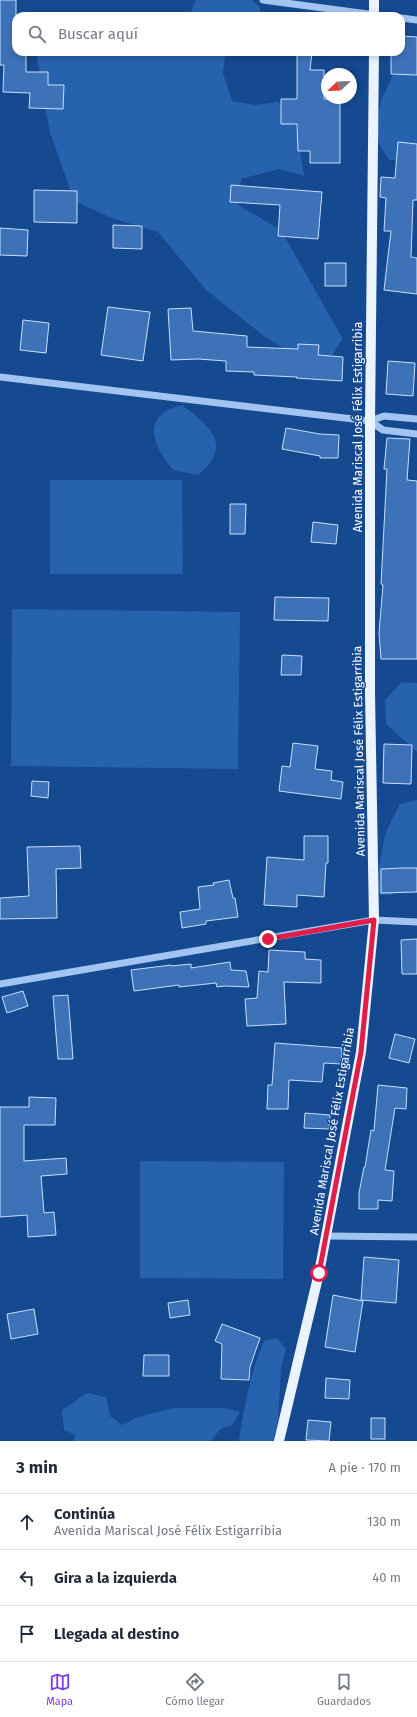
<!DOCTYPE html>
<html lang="es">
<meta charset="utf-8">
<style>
body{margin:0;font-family:"Fira Sans",sans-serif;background:#f6f6f7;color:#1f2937}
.compass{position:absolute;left:321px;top:68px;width:36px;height:36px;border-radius:50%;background:#fff;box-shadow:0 2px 6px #0003;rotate:247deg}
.stop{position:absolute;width:12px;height:12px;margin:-9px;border:3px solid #e11d48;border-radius:50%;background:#fff}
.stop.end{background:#e11d48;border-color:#fff;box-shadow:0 1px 4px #0008}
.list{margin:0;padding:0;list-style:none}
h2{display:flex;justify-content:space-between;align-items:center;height:52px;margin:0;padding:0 16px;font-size:17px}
h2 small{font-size:13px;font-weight:400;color:#747a83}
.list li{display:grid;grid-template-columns:26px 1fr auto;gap:12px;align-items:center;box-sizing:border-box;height:56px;padding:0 16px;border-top:1px solid #e0e1e3}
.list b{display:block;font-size:15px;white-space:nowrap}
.list p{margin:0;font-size:13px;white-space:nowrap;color:#747a83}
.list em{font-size:13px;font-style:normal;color:#747a83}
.icon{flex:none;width:22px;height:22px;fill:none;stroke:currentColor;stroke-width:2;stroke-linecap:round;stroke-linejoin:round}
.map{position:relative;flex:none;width:417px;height:1441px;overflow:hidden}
.search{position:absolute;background:#fff;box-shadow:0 2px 6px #0003;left:12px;right:12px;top:12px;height:44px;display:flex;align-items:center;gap:10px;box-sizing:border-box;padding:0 14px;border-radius:12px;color:#747a83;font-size:15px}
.sheet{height:220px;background:#fff}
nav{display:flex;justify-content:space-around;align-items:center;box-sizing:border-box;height:56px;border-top:1px solid #e0e1e3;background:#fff;font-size:11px;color:#747a83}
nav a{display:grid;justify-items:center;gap:2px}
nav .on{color:#7c3aed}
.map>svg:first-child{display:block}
.green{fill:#2762af}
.building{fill:#3d72b9;stroke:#c9dffc}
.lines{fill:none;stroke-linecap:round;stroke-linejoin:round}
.minor{stroke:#a2c4f0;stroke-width:7}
.major{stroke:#ebf3ff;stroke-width:10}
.route{stroke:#e11d48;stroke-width:5}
.labels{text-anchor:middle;stroke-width:3;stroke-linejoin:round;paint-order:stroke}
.street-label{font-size:12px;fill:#fff;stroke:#154990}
</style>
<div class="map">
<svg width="417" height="1441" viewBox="0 0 417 1441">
<rect width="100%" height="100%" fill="#154990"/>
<!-- green -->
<g class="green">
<polygon points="196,0 252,0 260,7 260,16 191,16 190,14"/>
<polygon points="41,52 220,52 225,55 223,73 232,101 255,105 278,102 297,128 304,176 279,169 241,179 238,205 281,230 343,339 321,371 265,337 206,290 158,232 112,218 74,201 49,129 37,57"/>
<polygon points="417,65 417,162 389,160 374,136 381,101 393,75"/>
<path d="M 182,405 C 210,426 234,446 198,475 L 173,470 C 152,444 140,416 182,405 Z"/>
<polygon points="50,480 182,480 183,574 50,574"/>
<polygon points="12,609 240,612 238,769 11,766"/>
<polygon points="402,682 417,683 417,752 386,724 385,700"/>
<polygon points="417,800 417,879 402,883 392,895 380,895 376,884 385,834 400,804"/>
<polygon points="140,1161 284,1162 283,1279 140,1278"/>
<path d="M 277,1338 L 286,1349 L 281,1368 L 278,1420 L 273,1441 L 239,1441 C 244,1407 250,1373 264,1341 Z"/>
<polygon points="87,1393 106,1397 110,1416 122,1425 135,1418 173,1408 225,1408 240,1412 232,1425 220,1429 211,1441 74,1441 75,1435 64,1430 62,1410"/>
</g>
<!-- building -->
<g class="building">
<polygon points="0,0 16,0 16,52 26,52 26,72 48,72 48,85 64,85 63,109 29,108 30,93 3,92 4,65 0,65"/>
<polygon points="401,36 417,37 417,75 391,74 391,52 401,52"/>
<polygon points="297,52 312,52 310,70 324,70 324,99 340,100 340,163 310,163 310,151 298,151 297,124 281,124 281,99 297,99"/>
<polygon points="398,142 417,144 417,200 413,200 411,257 417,258 417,294 384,290 391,231 384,231 386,198 380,197 381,177 395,178"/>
<polygon points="231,185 322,192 318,239 278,236 280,205 230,202"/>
<polygon points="34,190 77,191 77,223 34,222"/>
<polygon points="113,225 142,226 142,249 113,248"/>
<polygon points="0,228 28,230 27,256 0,255"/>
<rect x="325" y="263" width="21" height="23"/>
<polygon points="108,307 150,312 143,361 101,355"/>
<polygon points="191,308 193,331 247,336 247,347 298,349 298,344 319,345 318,355 343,357 342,381 296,378 297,377 254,375 254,372 226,371 226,361 198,359 171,360 168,309"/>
<polygon points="23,320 49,323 46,353 20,350"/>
<polygon points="388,361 415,363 413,396 386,394"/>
<polygon points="286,428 320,434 339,435 338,458 320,458 320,456 282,449"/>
<polygon points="387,438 410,439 407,480 417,481 417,659 381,659 379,633 383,585 381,584 387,469 384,469"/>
<polygon points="230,504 246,504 245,534 230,534"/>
<polygon points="313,522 338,525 336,544 311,542"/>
<polygon points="275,597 329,598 328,621 274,620"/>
<polygon points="282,655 302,656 301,675 281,675"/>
<polygon points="293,743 318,746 315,769 332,771 331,780 343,782 341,799 279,791 282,766 290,767"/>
<polygon points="384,744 412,745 411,784 383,783"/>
<polygon points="32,781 49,782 48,798 31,796"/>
<polygon points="304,836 328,836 328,863 326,863 324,897 297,895 297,907 264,905 267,857 304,860"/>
<polygon points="80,846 81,868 56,869 57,918 0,919 0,898 29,896 27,847"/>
<polygon points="401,868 417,868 417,892 381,893 381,869"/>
<polygon points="229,880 233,898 235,898 238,917 206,921 206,924 182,928 180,912 200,909 198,887 214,885 213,883"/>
<polygon points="417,939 417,974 402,974 401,940"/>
<polygon points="269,950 305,952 305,959 321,960 321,983 284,982 286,1024 247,1026 245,999 257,998 259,971 268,972"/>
<polygon points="230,962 231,970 246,971 249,987 225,986 217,987 216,983 179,987 179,985 134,991 131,970 171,965 171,966 191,964 191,968"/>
<polygon points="23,991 28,1006 7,1013 2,997"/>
<polygon points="68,995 73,1059 58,1059 53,996"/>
<polygon points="395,1034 415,1039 409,1063 389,1058"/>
<polygon points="275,1043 342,1048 341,1064 324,1063 322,1082 289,1080 288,1109 267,1109 268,1085 272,1085"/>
<polygon points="378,1085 407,1088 406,1109 395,1108 385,1170 394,1171 392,1201 378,1200 378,1209 359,1209 359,1193 364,1167 365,1167 371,1130 374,1131"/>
<polygon points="29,1097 56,1098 55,1125 24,1125 24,1161 66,1158 67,1174 41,1176 44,1213 54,1212 56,1235 28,1237 27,1215 0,1217 0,1107 29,1107"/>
<polygon points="305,1113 330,1115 329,1129 304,1128"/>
<polygon points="364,1257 399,1260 396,1303 361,1300"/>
<polygon points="333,1295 363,1301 355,1352 325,1347"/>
<polygon points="188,1300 190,1315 170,1318 168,1303"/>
<polygon points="34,1309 38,1334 11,1339 7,1314"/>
<polygon points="222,1324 260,1338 250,1367 249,1380 221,1379 222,1344 215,1341"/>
<polygon points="144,1355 169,1355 169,1376 143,1376"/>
<polygon points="326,1378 350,1380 349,1399 325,1398"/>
<rect x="371" y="1418" width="14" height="21"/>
<polygon points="308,1420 331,1422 329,1441 306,1440"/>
</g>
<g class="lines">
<!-- minor -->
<g class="minor">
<polyline points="263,0 383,16"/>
<polyline points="401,18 417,20"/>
<polyline points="0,377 370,421 384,416 417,419"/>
<polyline points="370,421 383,430 417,434"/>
<polyline points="0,984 374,920 417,922"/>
<polyline points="326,1236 417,1237"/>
</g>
<!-- major -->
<g class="major">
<polyline points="374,0 374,16"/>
<polyline points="279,1441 319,1273 361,1052 374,920 370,693 370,421 374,52"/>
</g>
</g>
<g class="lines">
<!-- route -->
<polyline class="route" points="268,939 374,920 361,1052 319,1273"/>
</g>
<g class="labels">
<!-- street labels -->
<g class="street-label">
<text transform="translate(358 427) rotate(-90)" y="4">Avenida Mariscal José Félix Estigarribia</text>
<text transform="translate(359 751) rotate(-91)" y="4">Avenida Mariscal José Félix Estigarribia</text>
<text transform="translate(332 1131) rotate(-80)" y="4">Avenida Mariscal José Félix Estigarribia</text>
</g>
</g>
</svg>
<svg class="compass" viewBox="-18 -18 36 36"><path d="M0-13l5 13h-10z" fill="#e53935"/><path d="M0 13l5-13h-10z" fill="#747a83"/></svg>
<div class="stop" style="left:319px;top:1273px"></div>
<div class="stop end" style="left:268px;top:939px"></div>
<div class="search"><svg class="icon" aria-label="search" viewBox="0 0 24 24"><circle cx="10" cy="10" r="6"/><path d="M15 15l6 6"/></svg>Buscar aquí</div>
</div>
<section class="sheet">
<h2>3 min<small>A pie · 170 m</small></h2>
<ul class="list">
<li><svg class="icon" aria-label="ahead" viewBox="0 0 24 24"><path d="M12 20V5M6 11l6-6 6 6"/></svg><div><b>Continúa</b><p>Avenida Mariscal José Félix Estigarribia</p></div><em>130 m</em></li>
<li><svg class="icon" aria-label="left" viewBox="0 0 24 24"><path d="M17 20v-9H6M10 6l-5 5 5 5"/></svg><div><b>Gira a la izquierda</b></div><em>40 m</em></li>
<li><svg class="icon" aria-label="arrive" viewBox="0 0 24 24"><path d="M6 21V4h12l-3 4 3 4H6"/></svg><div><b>Llegada al destino</b></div></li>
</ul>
</section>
<nav>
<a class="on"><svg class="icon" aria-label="map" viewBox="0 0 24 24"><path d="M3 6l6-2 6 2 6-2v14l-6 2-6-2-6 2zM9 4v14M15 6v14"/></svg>Mapa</a>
<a><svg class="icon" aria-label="directions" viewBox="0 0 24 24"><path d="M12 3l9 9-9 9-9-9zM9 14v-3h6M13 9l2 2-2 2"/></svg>Cómo llegar</a>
<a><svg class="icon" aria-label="saved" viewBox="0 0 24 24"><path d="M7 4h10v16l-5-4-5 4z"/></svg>Guardados</a>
</nav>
